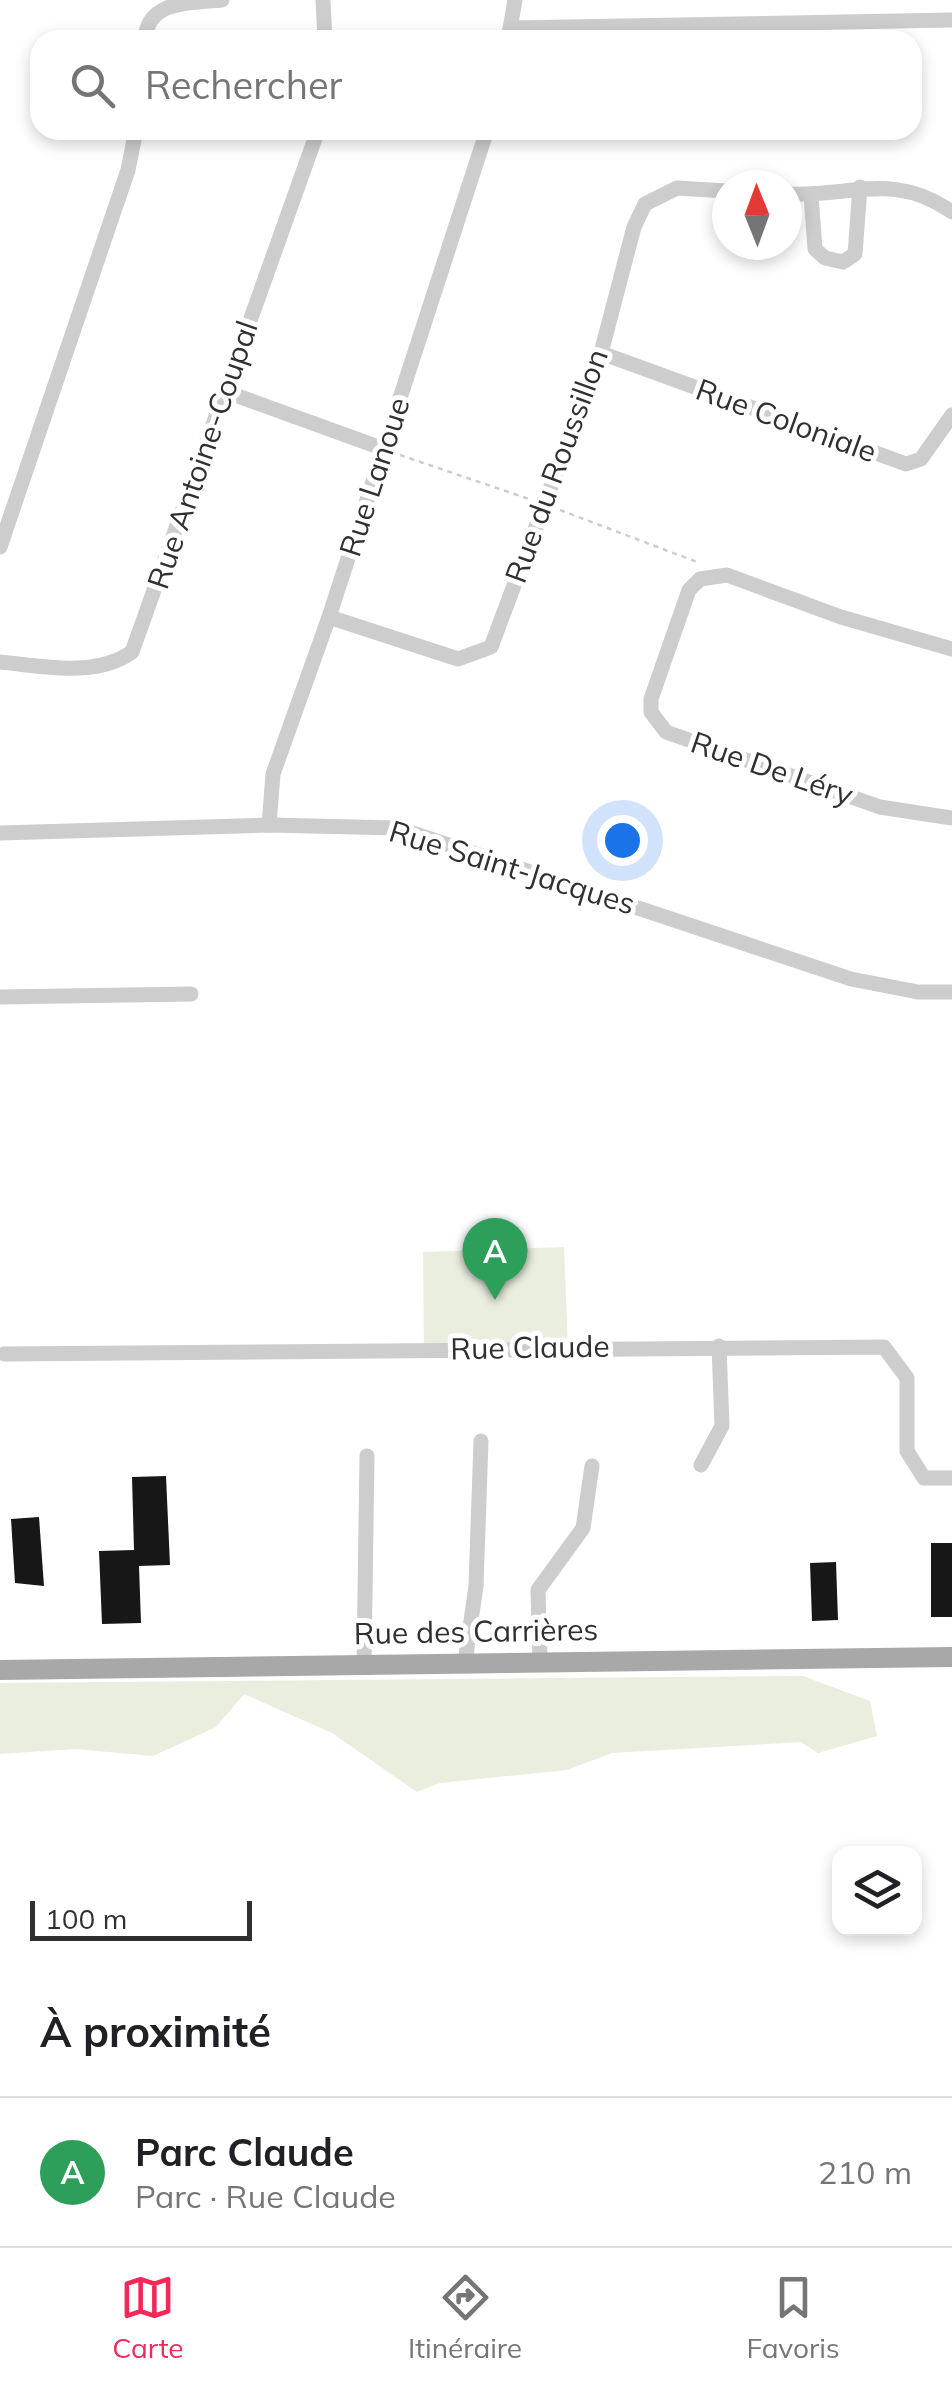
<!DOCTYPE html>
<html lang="fr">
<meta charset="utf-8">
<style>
body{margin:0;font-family:Mulish,sans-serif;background:#f2f2f2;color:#202124}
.controls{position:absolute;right:30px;bottom:30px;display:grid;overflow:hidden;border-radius:20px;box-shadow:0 5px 15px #0003}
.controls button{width:90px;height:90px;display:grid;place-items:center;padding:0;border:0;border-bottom:2px solid #e0e0e0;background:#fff;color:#202124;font:50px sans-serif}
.compass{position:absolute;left:712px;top:170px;width:90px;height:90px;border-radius:50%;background:#fff;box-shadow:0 5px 15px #0003;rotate:359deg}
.scale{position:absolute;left:30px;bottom:25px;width:222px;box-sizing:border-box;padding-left:10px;border:5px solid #303030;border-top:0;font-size:28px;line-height:35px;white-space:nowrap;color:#303030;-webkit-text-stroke:8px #fff;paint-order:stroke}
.you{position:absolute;left:622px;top:840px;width:35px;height:35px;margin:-25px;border:8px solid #fff;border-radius:50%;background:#1a73e8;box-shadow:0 0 0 15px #1a73e833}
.badge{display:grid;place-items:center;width:65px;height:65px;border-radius:50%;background:#f22859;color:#fff;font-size:32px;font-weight:700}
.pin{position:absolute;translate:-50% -82px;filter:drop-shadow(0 2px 5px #0008)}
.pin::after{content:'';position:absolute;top:52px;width:35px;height:30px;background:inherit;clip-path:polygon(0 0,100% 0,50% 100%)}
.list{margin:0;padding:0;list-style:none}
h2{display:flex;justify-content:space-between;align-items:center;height:130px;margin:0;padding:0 40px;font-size:42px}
h2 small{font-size:32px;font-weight:400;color:#757577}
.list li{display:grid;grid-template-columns:65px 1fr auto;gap:30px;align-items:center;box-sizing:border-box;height:150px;padding:0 40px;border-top:2px solid #e0e0e0}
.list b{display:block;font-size:38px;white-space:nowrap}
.list p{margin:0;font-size:32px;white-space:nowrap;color:#757577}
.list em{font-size:32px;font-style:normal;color:#757577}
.icon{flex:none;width:55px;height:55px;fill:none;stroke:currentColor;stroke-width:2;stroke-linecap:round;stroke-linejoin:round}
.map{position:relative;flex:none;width:952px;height:1966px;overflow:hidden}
.search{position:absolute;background:#fff;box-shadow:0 5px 15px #0003;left:30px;right:30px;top:30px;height:110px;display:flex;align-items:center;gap:25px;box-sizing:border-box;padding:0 35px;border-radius:30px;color:#757577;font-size:38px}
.sheet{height:280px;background:#fff}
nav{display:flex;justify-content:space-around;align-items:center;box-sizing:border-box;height:140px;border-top:2px solid #e0e0e0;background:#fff;font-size:28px;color:#757577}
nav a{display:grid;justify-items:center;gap:5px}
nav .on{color:#f22859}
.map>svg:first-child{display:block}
.green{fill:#e9eede}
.building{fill:#171717}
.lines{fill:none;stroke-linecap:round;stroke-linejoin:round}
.path{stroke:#cdcdcd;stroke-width:2.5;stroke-dasharray:5 5;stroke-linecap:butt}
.minor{stroke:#cdcdcd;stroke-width:15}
.major{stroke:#a8a8a8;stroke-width:20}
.labels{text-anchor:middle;stroke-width:10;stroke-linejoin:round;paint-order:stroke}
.street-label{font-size:30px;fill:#303030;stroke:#fff}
</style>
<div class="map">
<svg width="952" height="1966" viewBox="0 0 952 1966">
<rect width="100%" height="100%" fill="#fff"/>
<!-- green -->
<g class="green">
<polygon points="564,1247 568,1348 424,1349 423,1252"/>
<polygon points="803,1676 870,1701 877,1736 818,1753 801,1742 612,1753 567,1770 440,1783 417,1792 332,1733 244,1694 216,1727 153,1756 75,1749 0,1754 0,1683"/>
</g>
<!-- building -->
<g class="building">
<polygon points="166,1476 170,1565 139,1566 141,1623 102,1624 99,1551 134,1550 132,1477"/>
<polygon points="39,1517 44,1586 15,1583 11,1519"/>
<rect x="931" y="1543" width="21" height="74"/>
<polygon points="836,1562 838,1620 812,1621 810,1563"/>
</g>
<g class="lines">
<!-- path -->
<g class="path">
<polyline points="400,455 529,499"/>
<polyline points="560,510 697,562"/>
</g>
<!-- minor -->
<g class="minor">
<polyline points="323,0 325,40"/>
<polyline points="510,28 952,20"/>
<path d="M 145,40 C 147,0 190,3 222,0"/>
<polyline points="508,40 515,0"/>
<path d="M 787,194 C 851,197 894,171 952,212"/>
<polyline points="811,195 815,249 825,258 843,262 855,254 860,187"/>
<polyline points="601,353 906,464 921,459 952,415"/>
<polyline points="224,391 384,449"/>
<polyline points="0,547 128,170 136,130"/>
<polyline points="329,617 458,659 491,647 601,353 634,227 645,204 677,188 727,191"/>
<polyline points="952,649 841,617 727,575 700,579 689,590 651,699 651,712 666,732 880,807 952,818"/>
<path d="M 0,662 C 42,666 95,678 132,652 L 318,130"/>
<polyline points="269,825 273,774 329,617 487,130"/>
<polyline points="0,833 269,825 398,828 851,979 918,992 952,992"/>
<polyline points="0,997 191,994"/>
<polyline points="4,1354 884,1347 907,1378 907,1451 924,1478 952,1478"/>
<polyline points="701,1465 722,1426 719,1346"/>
<polyline points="540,1661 538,1590 583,1528 592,1466"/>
<polyline points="465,1662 476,1586 481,1441"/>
<polyline points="364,1664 367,1456"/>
</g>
<!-- major -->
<polyline class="major" points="0,1670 952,1657"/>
</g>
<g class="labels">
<!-- street labels -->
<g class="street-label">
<text transform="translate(786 421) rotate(20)" y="10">Rue Coloniale</text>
<text transform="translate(203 455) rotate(-71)" y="10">Rue Antoine-Coupal</text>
<text transform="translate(557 466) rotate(-70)" y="10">Rue du Roussillon</text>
<text transform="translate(375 477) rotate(-72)" y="10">Rue Lanoue</text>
<text transform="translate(772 769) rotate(19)" y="10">Rue De Léry</text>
<text transform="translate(512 868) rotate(17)" y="10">Rue Saint-Jacques</text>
<text transform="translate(530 1348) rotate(-1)" y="10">Rue Claude</text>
<text transform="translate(476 1632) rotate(-1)" y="10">Rue des Carrières</text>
</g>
</g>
</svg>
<div class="controls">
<button><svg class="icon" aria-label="layers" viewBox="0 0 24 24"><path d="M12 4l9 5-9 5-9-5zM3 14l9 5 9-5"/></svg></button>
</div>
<svg class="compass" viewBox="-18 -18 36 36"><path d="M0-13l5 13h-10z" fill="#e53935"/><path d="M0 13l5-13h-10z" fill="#757577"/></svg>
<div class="scale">100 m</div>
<div class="you"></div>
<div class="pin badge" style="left:495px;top:1300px;background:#2e9e5b">A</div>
<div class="search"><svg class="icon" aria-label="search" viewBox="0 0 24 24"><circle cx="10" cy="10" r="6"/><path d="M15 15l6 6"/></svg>Rechercher</div>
</div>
<section class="sheet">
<h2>À proximité<small></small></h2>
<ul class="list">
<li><span class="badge" style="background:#2e9e5b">A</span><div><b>Parc Claude</b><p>Parc · Rue Claude</p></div><em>210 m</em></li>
</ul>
</section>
<nav>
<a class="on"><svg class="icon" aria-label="map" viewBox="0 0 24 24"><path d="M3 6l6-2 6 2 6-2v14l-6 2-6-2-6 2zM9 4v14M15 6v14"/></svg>Carte</a>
<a><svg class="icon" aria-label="directions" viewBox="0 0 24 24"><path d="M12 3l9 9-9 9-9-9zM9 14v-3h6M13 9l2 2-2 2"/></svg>Itinéraire</a>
<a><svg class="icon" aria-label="saved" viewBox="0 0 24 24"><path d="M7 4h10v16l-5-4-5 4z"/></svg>Favoris</a>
</nav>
